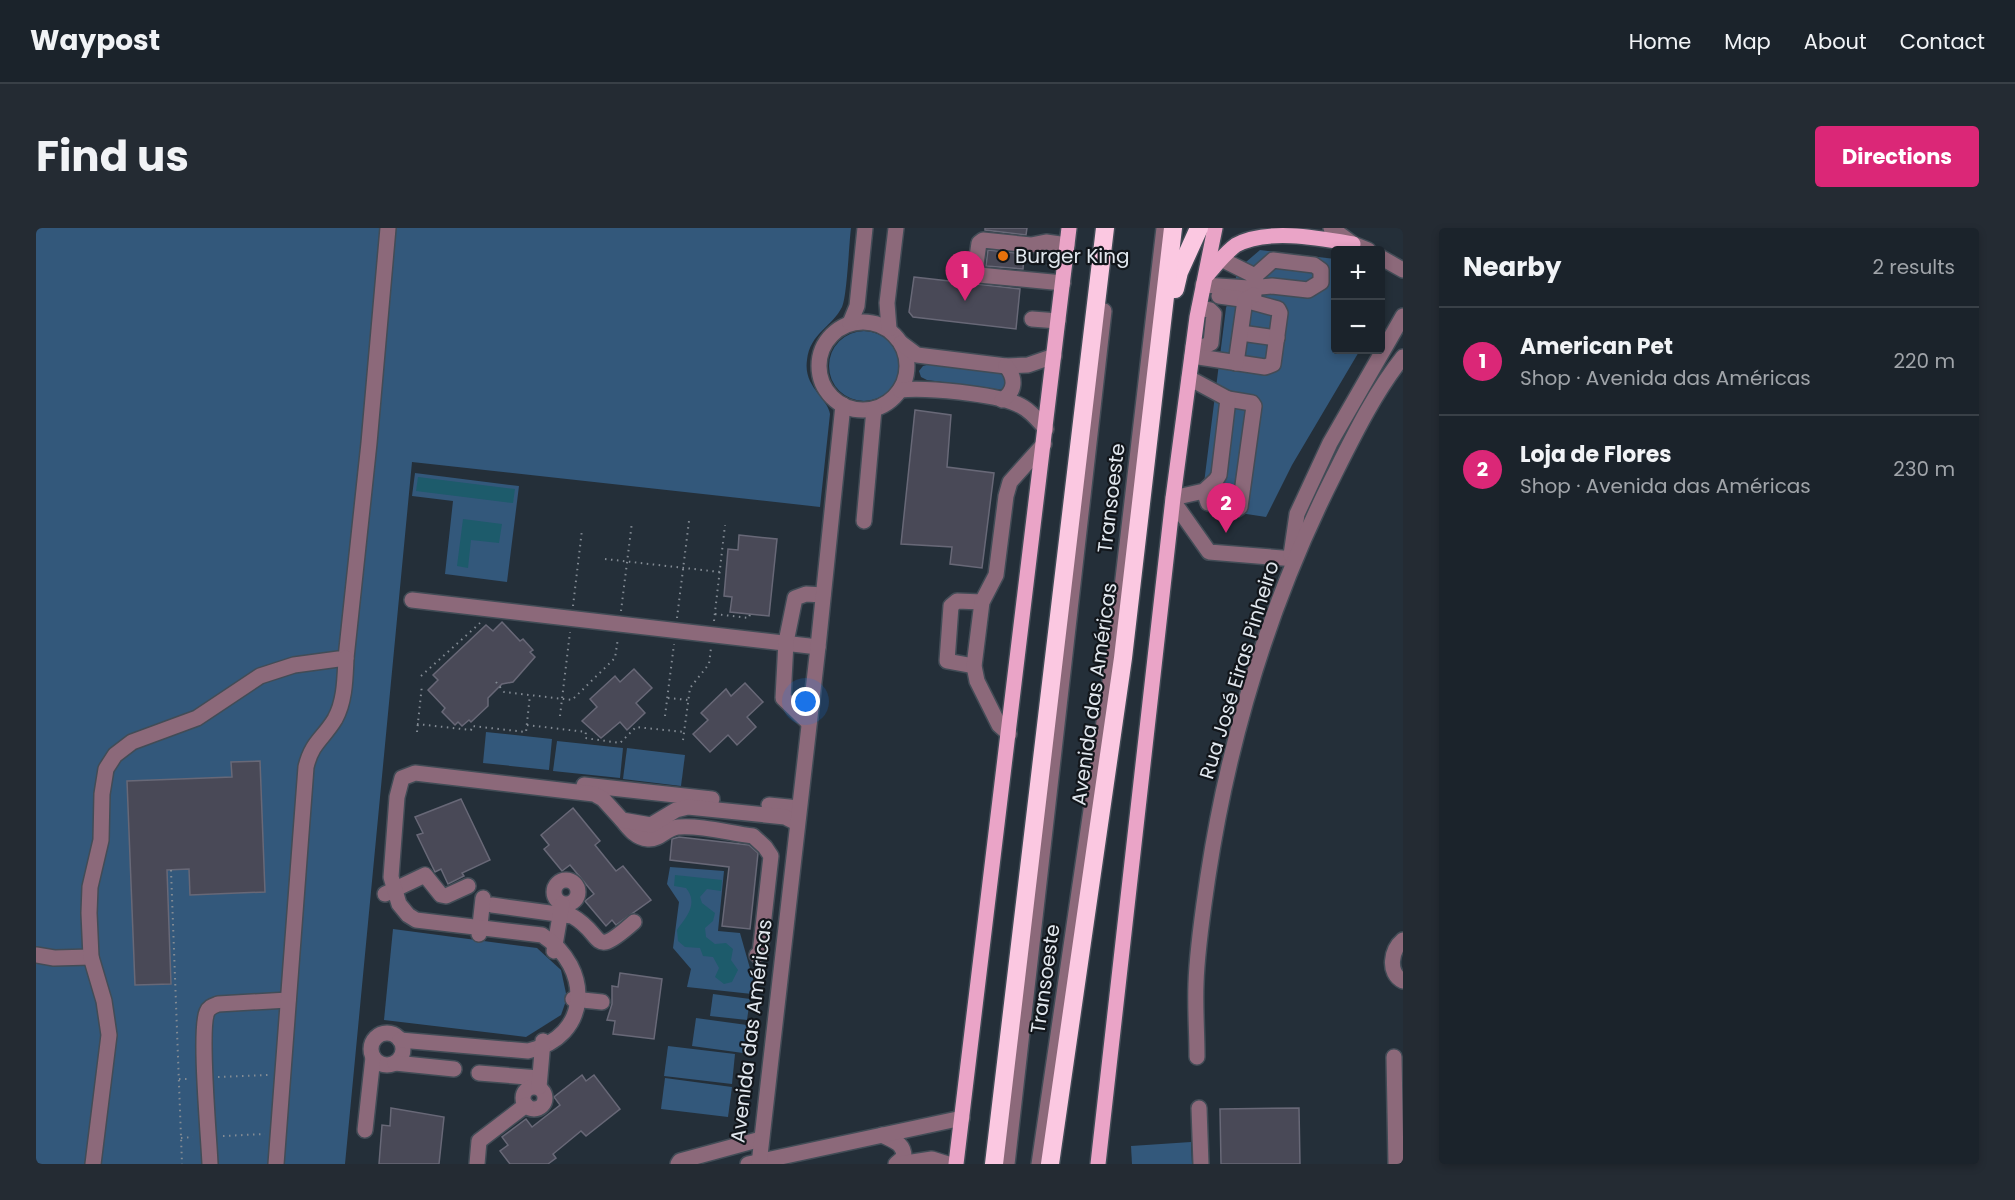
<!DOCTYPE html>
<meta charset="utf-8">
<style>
body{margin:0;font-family:Poppins,sans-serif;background:#242b33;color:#f1f3f6}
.controls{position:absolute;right:18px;top:18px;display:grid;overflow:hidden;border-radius:6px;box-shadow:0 3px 9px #0003}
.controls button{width:54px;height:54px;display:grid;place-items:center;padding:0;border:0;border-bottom:2px solid #394047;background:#1b232b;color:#f1f3f6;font:30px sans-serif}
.you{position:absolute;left:770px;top:474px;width:21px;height:21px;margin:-15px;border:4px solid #fff;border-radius:50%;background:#1a73e8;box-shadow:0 0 0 9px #1a73e833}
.badge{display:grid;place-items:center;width:39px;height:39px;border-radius:50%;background:#db2777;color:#fff;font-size:20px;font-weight:700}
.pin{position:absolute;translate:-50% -50px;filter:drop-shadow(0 2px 3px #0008)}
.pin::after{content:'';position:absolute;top:32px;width:21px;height:18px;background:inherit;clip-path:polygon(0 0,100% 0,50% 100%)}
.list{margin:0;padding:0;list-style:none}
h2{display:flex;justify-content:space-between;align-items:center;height:78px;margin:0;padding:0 24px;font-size:26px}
h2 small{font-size:20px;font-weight:400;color:#a0a4a9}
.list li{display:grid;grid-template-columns:39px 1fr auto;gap:18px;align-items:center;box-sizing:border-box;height:108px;padding:0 24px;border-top:2px solid #394047}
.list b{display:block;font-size:22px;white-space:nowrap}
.list p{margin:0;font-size:20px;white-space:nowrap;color:#a0a4a9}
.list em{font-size:20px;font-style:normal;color:#a0a4a9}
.map{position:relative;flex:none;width:1367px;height:936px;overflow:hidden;border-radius:6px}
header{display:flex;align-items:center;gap:36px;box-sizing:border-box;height:84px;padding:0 30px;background:#1b232b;border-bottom:2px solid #394047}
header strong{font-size:28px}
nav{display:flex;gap:33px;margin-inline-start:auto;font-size:21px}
.intro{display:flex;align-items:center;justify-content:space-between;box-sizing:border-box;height:144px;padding:0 36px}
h1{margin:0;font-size:42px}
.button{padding:15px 27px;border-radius:6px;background:#db2777;color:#fff;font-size:21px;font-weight:700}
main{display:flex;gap:36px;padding:0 36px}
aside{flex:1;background:#1b232b;border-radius:6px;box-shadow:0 3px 9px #0003}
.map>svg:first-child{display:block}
.green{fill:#33587b}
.water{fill:#1d5b6b}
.building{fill:#494957;stroke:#686877;stroke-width:1.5}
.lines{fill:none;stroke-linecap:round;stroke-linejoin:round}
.minor-casing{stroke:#424c56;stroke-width:18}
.major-casing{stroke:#424c56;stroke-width:18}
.highway-casing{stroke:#424c56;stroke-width:21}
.path{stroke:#838b94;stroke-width:2;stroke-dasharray:1.5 4.5;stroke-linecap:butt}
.minor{stroke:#8c697a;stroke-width:15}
.major{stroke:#eaa4c7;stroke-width:15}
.highway{stroke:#fbc8e1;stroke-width:18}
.food-dot{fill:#e8710a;stroke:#12161b;stroke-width:2}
.labels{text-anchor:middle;stroke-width:4.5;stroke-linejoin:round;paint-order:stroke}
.poi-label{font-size:20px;fill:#e1e7ee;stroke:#12161b;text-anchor:start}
.street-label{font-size:20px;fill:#e1e7ee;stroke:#12161b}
</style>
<header>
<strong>Waypost</strong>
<nav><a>Home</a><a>Map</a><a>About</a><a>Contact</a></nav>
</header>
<div class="intro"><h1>Find us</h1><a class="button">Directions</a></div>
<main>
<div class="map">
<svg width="1367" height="936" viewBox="0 0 1367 936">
<rect width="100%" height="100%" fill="#242f39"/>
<!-- green -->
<g class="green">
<path d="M 0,0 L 815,0 C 813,15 811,69 806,79 C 796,99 774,105 771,132 C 767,159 792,170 794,186 L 784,279 L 376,234 L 309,936 L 0,936 Z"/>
<polygon points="1224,22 1299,31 1300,122 1324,122 1256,237 1230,289 1165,279 1190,80 1203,40"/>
<circle cx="828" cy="138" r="35"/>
<polygon points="894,136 968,145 974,155 967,162 891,152 885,149 883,143 887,138"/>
<polygon points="379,245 483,258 471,354 409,346 417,273 376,268"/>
<polygon points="450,504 516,511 513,542 447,535"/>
<polygon points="521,513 587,520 584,550 517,543"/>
<polygon points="591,520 649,527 645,558 587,551"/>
<polygon points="634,639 688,643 682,703 704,705 717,751 716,766 651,759 655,741 637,720 643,674 631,656"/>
<polygon points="357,701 501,720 525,742 531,770 525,787 490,809 348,792"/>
<polygon points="677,766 714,771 711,792 674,788"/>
<polygon points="660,790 711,797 707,825 656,818"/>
<polygon points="632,818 699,826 696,856 628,848"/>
<polygon points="629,850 696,859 692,889 625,881"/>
<polygon points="1155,914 1156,936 1096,936 1095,918"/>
</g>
<!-- water -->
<g class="water">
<polygon points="382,249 479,261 477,275 380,263"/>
<polygon points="427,291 466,296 463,315 435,312 432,340 421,338"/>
<path d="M 639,647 L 686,652 L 685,663 L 671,661 L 664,669 L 666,675 L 679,685 L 677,693 L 669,700 L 670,709 L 679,716 L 690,715 L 697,721 L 695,732 L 702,742 L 696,754 L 688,756 L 679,749 L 683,740 L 677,729 L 667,728 L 664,720 L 649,719 L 642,713 L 641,702 C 650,689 663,676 650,660 L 638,658 Z"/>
</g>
<!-- building -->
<g class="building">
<polygon points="949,0 991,0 990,7 949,2"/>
<polygon points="952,22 988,26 987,41 950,38"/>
<polygon points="878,49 984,61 980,101 877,89 873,84"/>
<polygon points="879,182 915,187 911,239 958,245 946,340 914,336 916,319 865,316"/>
<polygon points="703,307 741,311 733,388 694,384 696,369 688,368 692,321 702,322"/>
<polygon points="466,394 484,413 487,411 497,422 494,424 499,429 477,454 466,456 452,470 452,478 435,494 433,492 426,498 422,494 419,497 406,484 409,480 392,462 402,452 397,447 450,397 457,403"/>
<polygon points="598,441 616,460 600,475 609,485 591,502 584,494 565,510 546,493 561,479 554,471 579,448 584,454"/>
<polygon points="709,455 727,474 711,489 720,499 701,517 692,507 674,524 657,506 672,492 665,485 690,461 695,468"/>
<polygon points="224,533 229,664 154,667 153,641 131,642 135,756 99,757 91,553 196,549 195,534"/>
<polygon points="425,571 454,632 426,645 428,648 412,656 405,641 399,644 381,607 387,605 379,589"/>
<polygon points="537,580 564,613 559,617 580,643 587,638 615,672 580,697 576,692 570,698 549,673 558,666 534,637 526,643 508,621 513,617 505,607"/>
<polygon points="643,609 713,617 722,625 714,701 686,698 693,639 634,632 636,611"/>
<polygon points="584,745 626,751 618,811 577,806 579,793 571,792 576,776 576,758 582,759"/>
<polygon points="546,847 550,853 558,847 584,881 550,908 545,903 517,926 520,930 512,936 474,936 464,923 472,917 466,909 490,891 496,899 524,877 518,869"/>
<polygon points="355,880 408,889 403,936 343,936 346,897 354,898"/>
<polygon points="1263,880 1264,936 1185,936 1184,881"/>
</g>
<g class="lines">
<defs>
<g id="minor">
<polyline points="1295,0 1317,16 1332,22"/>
<polyline points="1344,29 1367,42"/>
<polyline points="1027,55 943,47 939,43 943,15 947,12 995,17 1010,14 1031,17"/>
<polyline points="1167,57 1213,60 1236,58 1272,62 1285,54 1285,42 1278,37 1237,32 1219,48 1185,31"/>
<polyline points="996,91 1022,93"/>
<circle cx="827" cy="138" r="44"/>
<polyline points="814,95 821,78 829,0"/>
<polyline points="853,101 851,75 860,0"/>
<polyline points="1205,105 1241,110"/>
<polyline points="865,115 881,127 970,138 992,137 1018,128"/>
<polyline points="1157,119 1169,118 1175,115 1178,86 1174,82 1163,80"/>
<polyline points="1156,128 1229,139 1237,136 1244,85 1242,81 1205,71 1183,68"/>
<polyline points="1200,135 1209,72 1218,67"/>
<path d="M 864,162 C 890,159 958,166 981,176 C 993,181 1001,191 1010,201"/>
<path d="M 966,172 C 980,163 980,150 970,138"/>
<polyline points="1168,263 1172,275 1201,281 1204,279 1218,178 1216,175 1192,171"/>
<polyline points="1137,270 1168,263 1180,252 1183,247 1192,171 1153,150"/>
<polyline points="1137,273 1173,324 1259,331"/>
<polyline points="828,293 838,181"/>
<polyline points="1255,327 1261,286 1294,215 1367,88"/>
<polyline points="376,372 782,419"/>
<polyline points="938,438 911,433 915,378 921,373 946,374"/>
<polyline points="773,495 747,470 750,414 759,370 770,366 787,367"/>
<polyline points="973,506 963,497 941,453 938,438 946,374 960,347 970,268 974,254 1008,216"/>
<polyline points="548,557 676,571"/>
<polyline points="733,577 763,580"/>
<path d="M 586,592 C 593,601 600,610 612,611 C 624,612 630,600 642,599 C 666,597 693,605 717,608 L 729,619 L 735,628 L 724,725 L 721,727"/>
<circle cx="530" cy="664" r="12"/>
<polyline points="349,666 389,647 405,667 410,668 432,658"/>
<path d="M 456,677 L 536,688 C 570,707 554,733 598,694"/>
<polyline points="443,706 447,670"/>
<path d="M 1367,712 C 1355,722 1351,745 1367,753"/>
<polyline points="518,723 526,676"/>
<polyline points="0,727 18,730 55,729"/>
<polyline points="537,771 566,774"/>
<circle cx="351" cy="821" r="16"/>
<path d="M 364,812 L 492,823 C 555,809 557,740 506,707 L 380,692 L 372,687 L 363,676 L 355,649 L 361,569 L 366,550 L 379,545 L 558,566 L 567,571 L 586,592 L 615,597 L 640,582 L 652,579 L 749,589 L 761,595"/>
<path d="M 1161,829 C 1161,804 1159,780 1160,756 C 1161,720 1167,683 1172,648 C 1193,509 1235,372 1298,247 C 1318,207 1339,164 1367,129"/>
<polyline points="1358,829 1360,936"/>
<polyline points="359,835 418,841"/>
<polyline points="443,845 503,850"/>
<circle cx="498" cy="870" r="11"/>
<polyline points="503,859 507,813"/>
<polyline points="1163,880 1165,936"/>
<polyline points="329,902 337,829"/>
<path d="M 846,907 C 858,913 868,915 868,929 L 860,936"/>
<polyline points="57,936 73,807 68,773 55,729 53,685 54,659 65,612 66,566 70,541 79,527 96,514 161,490 224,448 258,437 310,430 333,215 352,0"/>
<path d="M 174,936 C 173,910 163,802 171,784 C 173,779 177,778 182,776 L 252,772"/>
<path d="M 240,936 L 270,539 C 276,514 287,511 299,491 C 309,473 309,450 310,430"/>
<polyline points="441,936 443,913 490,877"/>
<polyline points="642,936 644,933 725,911"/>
<polyline points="712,936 926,890"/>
<polyline points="723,936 782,419 807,177"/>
<polyline points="863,936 896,931 912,936"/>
<polyline points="971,936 1068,83"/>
<polyline points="1003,936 1079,419 1128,0"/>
</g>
<g id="major">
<path d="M 1171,47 C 1180,37 1189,25 1200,17 C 1231,0 1283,10 1317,16"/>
<polyline points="920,936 1033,0"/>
<polyline points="1062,936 1137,270 1161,89 1179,0"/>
</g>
<g id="highway">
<polyline points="1139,61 1143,44 1163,0"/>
<polyline points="958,936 1069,0"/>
<polyline points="1014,936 1087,430 1137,0"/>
</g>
</defs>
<!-- minor casing -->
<use href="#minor" class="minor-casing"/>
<!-- major casing -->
<use href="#major" class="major-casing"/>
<!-- highway casing -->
<use href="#highway" class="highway-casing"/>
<!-- path -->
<g class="path">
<polyline points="1007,29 1006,36 1014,37"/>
<polyline points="987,35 996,35 997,31"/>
<polyline points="569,331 684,344"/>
<polyline points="537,378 546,302"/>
<polyline points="585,383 596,294"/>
<polyline points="679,386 713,390 714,386"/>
<polyline points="641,390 653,293"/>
<polyline points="678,393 689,297"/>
<polyline points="385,448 444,395"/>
<polyline points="460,454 468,464 536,472 579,430 582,410"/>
<polyline points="632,470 652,472"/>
<polyline points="524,488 534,404"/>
<polyline points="629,488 638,416"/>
<polyline points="381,496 435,502 436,498 490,504 494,467"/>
<polyline points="491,497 550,504 549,510 584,515 600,499 648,504"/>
<polyline points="381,504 386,457"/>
<polyline points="647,512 654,460 673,436 675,420"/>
<polyline points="135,642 146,936"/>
<polyline points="182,849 233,847"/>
<polyline points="143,851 155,851"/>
<polyline points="187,908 229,906"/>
<polyline points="145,910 157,909"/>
</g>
<!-- minor -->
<use href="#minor" class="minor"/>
<!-- major -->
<use href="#major" class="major"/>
<!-- highway -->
<use href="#highway" class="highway"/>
</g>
<!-- markers -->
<circle class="food-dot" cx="967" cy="28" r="6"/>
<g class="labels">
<!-- poi labels -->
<g class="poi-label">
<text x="979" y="35">Burger King</text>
</g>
<!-- street labels -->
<g class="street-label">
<text transform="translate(1075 270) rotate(-83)" y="7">Transoeste</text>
<text transform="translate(1203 442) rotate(-73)" y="7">Rua José Eiras Pinheiro</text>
<text transform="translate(1058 466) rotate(-82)" y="7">Avenida das Américas</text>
<text transform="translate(1009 751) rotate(-82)" y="7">Transoeste</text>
<text transform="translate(715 803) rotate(-83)" y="7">Avenida das Américas</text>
</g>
</g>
</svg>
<div class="controls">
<button>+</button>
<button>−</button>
</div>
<div class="you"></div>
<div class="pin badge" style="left:929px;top:73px">1</div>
<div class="pin badge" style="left:1190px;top:305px">2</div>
</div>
<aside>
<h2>Nearby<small>2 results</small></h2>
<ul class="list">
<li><span class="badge">1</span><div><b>American Pet</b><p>Shop · Avenida das Américas</p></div><em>220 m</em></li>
<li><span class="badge">2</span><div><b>Loja de Flores</b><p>Shop · Avenida das Américas</p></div><em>230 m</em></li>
</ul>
</aside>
</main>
